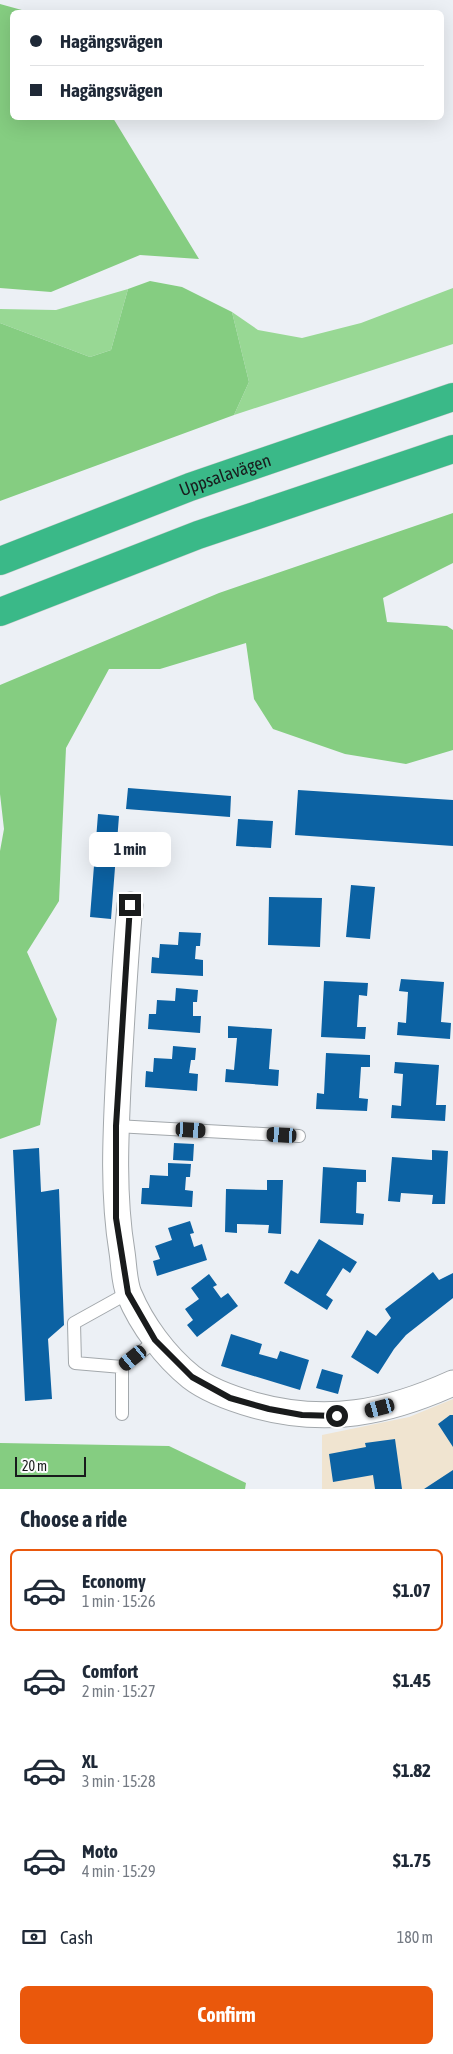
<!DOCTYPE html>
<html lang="en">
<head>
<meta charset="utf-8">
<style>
	:root { --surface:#fff; --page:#f6f6f7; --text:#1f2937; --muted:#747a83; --line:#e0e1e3; --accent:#ea580c }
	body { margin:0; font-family:"Asap Condensed",sans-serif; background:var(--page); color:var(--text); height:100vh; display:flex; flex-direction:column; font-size:19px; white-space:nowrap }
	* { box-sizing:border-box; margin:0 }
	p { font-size:16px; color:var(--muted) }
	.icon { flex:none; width:28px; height:28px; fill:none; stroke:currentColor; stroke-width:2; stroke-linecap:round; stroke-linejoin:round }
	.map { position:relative; height:1489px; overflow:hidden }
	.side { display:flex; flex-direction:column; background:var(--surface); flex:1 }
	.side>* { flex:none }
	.top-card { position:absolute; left:10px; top:10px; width:434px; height:110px; border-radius:8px; box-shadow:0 5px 20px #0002; display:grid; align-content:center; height:110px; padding:0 20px; background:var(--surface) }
	.scale { position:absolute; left:15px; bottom:12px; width:71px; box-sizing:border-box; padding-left:5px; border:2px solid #191b1c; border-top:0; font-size:14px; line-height:18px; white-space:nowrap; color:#191b1c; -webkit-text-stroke:4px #fcfdfe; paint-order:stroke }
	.end { position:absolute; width:22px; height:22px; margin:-11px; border:6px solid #191b1c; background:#fff; box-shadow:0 0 0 2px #fff }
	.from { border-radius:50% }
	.bubble { position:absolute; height:35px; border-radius:8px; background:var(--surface); box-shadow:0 5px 20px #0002; font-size:16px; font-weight:700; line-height:35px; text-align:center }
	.car { position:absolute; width:15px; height:30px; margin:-15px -8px; border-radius:6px; box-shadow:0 0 4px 1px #0007; background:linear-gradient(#222 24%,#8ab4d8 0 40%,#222 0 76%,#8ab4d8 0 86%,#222 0) }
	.top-card b { display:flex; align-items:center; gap:18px; height:48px; font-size:19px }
	.top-card b+b { border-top:1px solid var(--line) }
	.top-card i { width:12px; height:12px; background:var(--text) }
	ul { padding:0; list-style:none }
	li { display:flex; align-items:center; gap:15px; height:82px; margin:0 10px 8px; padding:0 10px; border:2px solid transparent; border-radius:8px }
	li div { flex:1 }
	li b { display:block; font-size:19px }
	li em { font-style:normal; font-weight:700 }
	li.current { border-color:var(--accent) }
	li>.icon { width:45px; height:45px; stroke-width:1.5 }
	h2 { padding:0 20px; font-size:22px; line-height:60px }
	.pay { display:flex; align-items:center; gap:12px; height:55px; padding:0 20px; font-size:19px }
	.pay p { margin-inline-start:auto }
	.cta { display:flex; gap:10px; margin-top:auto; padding:10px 20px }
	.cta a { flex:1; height:58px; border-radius:8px; background:var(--accent); color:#fff; font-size:20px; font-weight:700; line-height:58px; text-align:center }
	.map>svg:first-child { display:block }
</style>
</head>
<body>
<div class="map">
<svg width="453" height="1489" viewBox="0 0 453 1489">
	<rect width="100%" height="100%" fill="#ecf0f5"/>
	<!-- industrial -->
	<path fill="#f0e4d0" d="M453,1399V1489H322V1435L409,1417Z"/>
	<!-- green -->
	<path fill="#98d894" d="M453,288V344L234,415L249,382L232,312L258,330L302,338L361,323Z
		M128,289L111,350L90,357L0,323V309L56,310Z"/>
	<!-- forest -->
	<path fill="#85cd81" d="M0,4L29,12H12V118H113L199,259L140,255L51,292L0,288Z
		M150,281L182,287L232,312L249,382L234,415L0,501V323L90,357L111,350L128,289Z
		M453,513V563L383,598L387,622L447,626L453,630V750L406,764L345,754L273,729L254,699L246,643L160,669H109L66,748L59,901L27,952L57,1019L40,1125L0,1139V851L4,829L0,794V685L219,593Z
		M0,1443L169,1446L246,1483L245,1489H0Z"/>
	<!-- building -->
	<path fill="#0c62a3" d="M128,788L231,796L230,817L126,809Z
		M298,790L453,800V846L295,835Z
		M98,814L119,816L111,919L90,917Z
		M238,819L273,821L271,848L236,846Z
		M351,885L375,887L370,939L346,937Z
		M269,897L322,898L320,947L268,945Z
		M179,932L201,933L200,946H196L195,959L203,960V976L151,973L152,957L159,958L160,944L178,945Z
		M401,979L444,982L441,1022L451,1023L450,1039L397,1035L398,1022L406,1023L408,992L399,991Z
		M324,981L368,983L367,996L359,995L357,1027H366L365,1039L321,1037Z
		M176,988L198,990L197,1002H193V1016H201L200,1033L148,1029L149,1014H156L157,1000L175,1001Z
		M228,1026L272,1029L269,1069L279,1070L278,1086L225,1082L226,1069L234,1070L237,1038H228Z
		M173,1046L196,1048L195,1060H191L189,1073L198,1074L197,1091L145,1087L146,1071L153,1072L154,1058L172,1059Z
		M326,1053L370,1055V1067H361L359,1098L368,1099L367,1111L316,1109L317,1093L324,1094Z
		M395,1062L439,1065L436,1105H446L445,1121L391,1118L392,1105L401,1106L403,1074L394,1073Z
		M174,1143L194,1144L193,1161L173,1160Z
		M39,1148L41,1192L59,1189L64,1325L48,1339L52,1399L25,1401L13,1150Z
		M432,1150L448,1151L445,1204H432L433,1195L401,1193L400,1202L388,1201L392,1157L432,1160Z
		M168,1163L191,1164L190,1177H186L185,1190L193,1191L192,1207L141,1204L142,1188H149L150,1175L168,1176Z
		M323,1167L366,1170V1182H357L356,1213L364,1214L363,1225L320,1223Z
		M267,1180H283L281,1234L268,1233L269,1225L237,1224V1233L225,1232L226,1189L267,1190Z
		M190,1221L194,1233L190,1234L194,1247L202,1244L207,1260L157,1276L153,1261L160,1259L155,1246L172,1240L168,1228Z
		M319,1239L357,1262L350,1273L343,1268L326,1295L333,1300L327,1310L284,1283L291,1270L298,1274Z
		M433,1272L439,1280L453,1273V1298L406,1335L394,1349L378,1374L351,1357L367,1330L376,1336L391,1318L385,1309Z
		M209,1274L217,1285L213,1287L221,1298L228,1293L238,1306L197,1337L187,1325L193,1320L185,1309L199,1299L191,1288Z
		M231,1334L262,1344L259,1354L277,1359L280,1351L309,1360L300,1390L221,1366Z
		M322,1369L343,1375L338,1394L316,1388Z
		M450,1415H453V1447L438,1424Z
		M395,1439L402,1489H375L373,1475L333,1482L329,1454L366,1447L365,1443Z
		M453,1470V1489H424Z"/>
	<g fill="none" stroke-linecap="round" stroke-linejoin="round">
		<!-- service casing -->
		<g stroke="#a3a8ac" stroke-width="14">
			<path id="service" d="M116,1126L299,1136
				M122,1367L75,1363L74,1323L128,1293
				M122,1414V1367L155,1341"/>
		</g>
		<!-- minor casing -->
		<g stroke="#a3a8ac" stroke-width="27">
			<path id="minor" d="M130,905C125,959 122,1013 119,1067C116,1129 112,1191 122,1252C124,1265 124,1282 129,1294C142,1325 165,1356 191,1377C209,1391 233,1399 254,1405C326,1425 387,1413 453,1383"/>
		</g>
		<!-- motorway casing -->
		<g stroke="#cccdcd" stroke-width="29">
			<g id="motorway">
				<path id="s1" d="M0,561L190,487L453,397"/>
				<path d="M0,612L198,535L453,449"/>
			</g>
		</g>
		<!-- service -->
		<use href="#service" stroke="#fff" stroke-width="12"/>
		<!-- minor -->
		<use href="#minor" stroke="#fff" stroke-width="25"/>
		<!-- motorway -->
		<use href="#motorway" stroke="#3ab988" stroke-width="28"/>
	</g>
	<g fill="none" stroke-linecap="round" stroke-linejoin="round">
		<!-- route -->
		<path stroke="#191b1c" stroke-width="6" d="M130,905L116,1126V1218L128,1293L155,1340L192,1377L230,1398L269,1409L302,1415L337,1416"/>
	</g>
	<g text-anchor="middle" stroke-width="5" stroke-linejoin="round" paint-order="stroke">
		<!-- street labels -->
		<g font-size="18" fill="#191b1c" stroke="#fcfdfe">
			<text dy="6" stroke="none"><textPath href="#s1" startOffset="241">Uppsalavägen</textPath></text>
		</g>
	</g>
</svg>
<div class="scale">20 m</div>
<i class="end from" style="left:337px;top:1416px"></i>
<i class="end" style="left:130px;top:905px"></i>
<div class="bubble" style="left:89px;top:832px;width:82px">1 min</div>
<i class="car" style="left:191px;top:1130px;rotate:93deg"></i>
<i class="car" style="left:282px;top:1135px;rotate:273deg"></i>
<i class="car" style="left:133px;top:1358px;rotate:231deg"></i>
<i class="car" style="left:380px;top:1408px;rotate:255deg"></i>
<div class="top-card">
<b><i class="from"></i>Hagängsvägen</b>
<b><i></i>Hagängsvägen</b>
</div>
</div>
<section class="side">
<h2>Choose a ride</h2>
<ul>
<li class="current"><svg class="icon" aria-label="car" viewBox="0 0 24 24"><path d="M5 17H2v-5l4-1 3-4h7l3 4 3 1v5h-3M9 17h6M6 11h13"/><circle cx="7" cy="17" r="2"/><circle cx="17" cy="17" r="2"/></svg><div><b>Economy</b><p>1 min · 15:26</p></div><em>$1.07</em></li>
<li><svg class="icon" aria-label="car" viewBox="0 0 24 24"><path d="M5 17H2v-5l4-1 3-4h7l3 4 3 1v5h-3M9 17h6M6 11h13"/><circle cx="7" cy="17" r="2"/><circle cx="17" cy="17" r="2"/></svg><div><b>Comfort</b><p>2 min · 15:27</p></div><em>$1.45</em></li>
<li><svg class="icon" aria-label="car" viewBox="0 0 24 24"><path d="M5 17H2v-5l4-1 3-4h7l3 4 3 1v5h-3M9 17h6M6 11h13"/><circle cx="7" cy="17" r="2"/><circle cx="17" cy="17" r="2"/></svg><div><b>XL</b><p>3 min · 15:28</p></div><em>$1.82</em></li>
<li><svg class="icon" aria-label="car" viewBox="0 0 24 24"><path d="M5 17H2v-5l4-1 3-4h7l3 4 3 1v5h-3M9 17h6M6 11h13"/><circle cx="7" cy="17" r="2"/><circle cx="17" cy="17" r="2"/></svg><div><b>Moto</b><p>4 min · 15:29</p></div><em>$1.75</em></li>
</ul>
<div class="pay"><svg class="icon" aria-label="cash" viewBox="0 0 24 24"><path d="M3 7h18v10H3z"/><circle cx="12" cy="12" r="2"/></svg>Cash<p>180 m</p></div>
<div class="cta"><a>Confirm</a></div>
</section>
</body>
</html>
